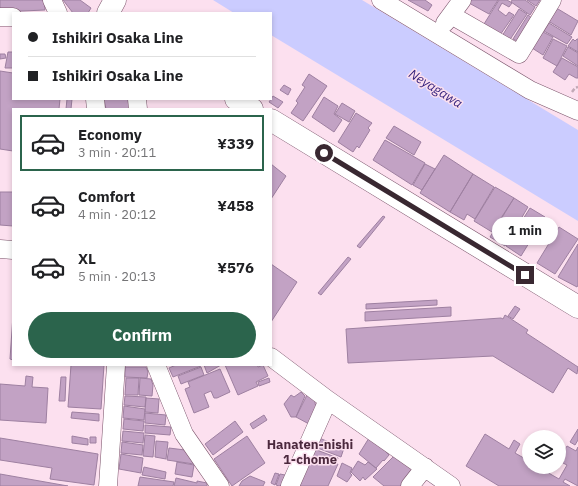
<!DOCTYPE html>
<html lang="en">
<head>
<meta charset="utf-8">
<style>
	:root { --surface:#fff; --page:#f6f6f6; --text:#202124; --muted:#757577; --line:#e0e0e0; --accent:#2b644c }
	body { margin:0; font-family:"IBM Plex Sans",sans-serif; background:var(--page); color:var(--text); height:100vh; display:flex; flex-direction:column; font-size:15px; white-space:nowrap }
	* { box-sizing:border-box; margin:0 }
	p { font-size:13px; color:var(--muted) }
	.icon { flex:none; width:22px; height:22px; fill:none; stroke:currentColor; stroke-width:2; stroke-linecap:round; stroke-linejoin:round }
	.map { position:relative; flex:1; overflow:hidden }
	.panel { position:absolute; left:12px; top:108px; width:260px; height:258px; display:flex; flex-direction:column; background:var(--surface); border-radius:0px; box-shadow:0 2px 6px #0003 }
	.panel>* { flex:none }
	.hud { position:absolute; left:12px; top:12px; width:260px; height:88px; border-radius:0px; box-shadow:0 2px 6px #0003; display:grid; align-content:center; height:88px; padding:0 16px; background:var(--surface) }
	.fabs { position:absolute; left:522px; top:430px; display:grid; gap:8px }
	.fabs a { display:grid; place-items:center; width:44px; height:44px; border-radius:50%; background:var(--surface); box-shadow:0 2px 6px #0003; font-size:20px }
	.end { position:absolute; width:18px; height:18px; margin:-9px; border:5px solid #392831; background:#fff; box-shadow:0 0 0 2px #fff }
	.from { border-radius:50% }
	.bubble { position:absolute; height:28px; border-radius:14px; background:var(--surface); box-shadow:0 2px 6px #0003; font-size:13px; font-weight:700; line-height:28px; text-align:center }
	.hud b { display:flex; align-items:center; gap:14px; height:38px; font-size:15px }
	.hud b+b { border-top:1px solid var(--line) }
	.hud i { width:10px; height:10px; background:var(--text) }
	ul { padding:7px 0 0; list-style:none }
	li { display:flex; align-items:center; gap:12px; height:56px; margin:0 8px 6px; padding:0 8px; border:2px solid transparent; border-radius:0px }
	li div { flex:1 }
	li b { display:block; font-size:15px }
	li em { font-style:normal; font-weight:700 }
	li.selected { border-color:var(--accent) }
	li>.icon { width:36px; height:36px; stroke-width:1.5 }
	.action { display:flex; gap:8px; margin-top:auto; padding:8px 16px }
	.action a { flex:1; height:46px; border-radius:24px; background:var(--accent); color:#fff; font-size:16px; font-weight:700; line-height:46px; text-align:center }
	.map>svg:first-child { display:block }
</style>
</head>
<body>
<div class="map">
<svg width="578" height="486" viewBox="0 0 578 486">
	<rect width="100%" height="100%" fill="#fce0ef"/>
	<!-- water -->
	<path fill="#cbccff" d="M213,0H362L578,130V221L271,35V13H234Z"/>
	<!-- building -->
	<path fill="#c2a2c4" stroke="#9e80a1" d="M0,0H44L45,10L0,12Z
		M63,0H80L91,8L88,13H73Z
		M408,0H425L432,5L428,11Z
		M471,0H498L489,14L469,3Z
		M499,0H507L512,3L509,7L502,3L498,10L506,16L509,12L514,15L500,35L484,24Z
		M512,0H525L535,7L530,15L511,2Z
		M527,0H540L536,6Z
		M553,6L578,21L571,35L545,19Z
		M519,9L527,14L509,41L502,36Z
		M528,15L533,19L519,42L513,39Z
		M549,23L572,37L567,44L544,31Z
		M541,31L553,37L543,55L532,48Z
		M553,39L567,46L557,66L543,58Z
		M573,39L575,41L577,39H578V52L568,46Z
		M568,47L578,53V66L563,56Z
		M8,52H13V68H5Z
		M0,54H5L6,58L0,59Z
		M562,58L578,67V78H576L569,74L565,80L553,72Z
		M0,71L13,73V99H60L59,109H13V151L0,149Z
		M309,74L327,86L303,121L291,113L298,103L296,101L305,87L302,85Z
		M284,85L291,89L288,95L280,90Z
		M273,96L283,102L278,108L269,102Z
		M324,97L338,106L334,114L342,120L334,132L312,117Z
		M67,99H72L71,109H66Z
		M104,99H131L133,109H106Z
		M342,103L355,111L349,122L335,114Z
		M356,113L372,123L368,128L370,130L359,148L357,146L353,152L338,142Z
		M394,126L421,142L414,155L386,138Z
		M385,140L425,163L412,185L373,160Z
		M444,155L473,174L450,212L420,193Z
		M271,164L286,176L271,199Z
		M425,164L435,169L422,190L413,185Z
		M473,174L494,187L475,219L467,214L464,220L450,212Z
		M495,187L514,198L492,232L474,221Z
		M0,192H13V226L0,225Z
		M514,198L528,207L505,246L490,237Z
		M530,208L545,217L521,256L506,246Z
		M383,216L385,217L360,248L357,246Z
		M559,227L578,239L555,274L537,263Z
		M578,244V285L577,287L558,277Z
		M348,257L351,259L321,295L318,293Z
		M271,264L297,282L271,322Z
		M437,300V305L366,309V304Z
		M515,306L520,309L513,319L508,316Z
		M451,307V316L365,321V312Z
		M13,315V360L10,359Z
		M505,315L528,330L526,333L578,367L577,374L568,368L553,393L493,356L348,363L346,329L501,318L503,319Z
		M71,365H104L101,409L68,407Z
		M176,365H200L201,366L173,377L169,368Z
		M204,365H221L207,373Z
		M225,365H257L258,367L263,365L268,376L256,382L258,386L238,395Z
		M125,367H146L148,372L147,378L125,377Z
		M201,367L204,375L181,384L178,376Z
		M220,369L230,392L217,398H214L211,391L204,394L209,407L194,413L185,389L190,387L188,382Z
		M26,376L33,377L32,387L48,388L46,423L0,420V384L25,386Z
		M61,377H66L65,401H59Z
		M126,378H139L138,395H125Z
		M140,378L151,379L153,385L152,396L139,395Z
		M269,378L270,382L259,386L258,382Z
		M301,392L305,396L296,417H291L284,404L291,395L294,397Z
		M307,395L314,397L316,408L309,424L296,417Z
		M125,396L146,397L145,407L124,405Z
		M146,398L159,399L158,413L145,412Z
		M124,406L145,409L144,420L123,418Z
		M72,412L99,414V421L71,418Z
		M145,413L166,415L165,425L145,423Z
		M264,415L267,420L253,429L250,424Z
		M124,419L144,421L143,431L123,429Z
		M235,421L243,432L213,455L205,444Z
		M145,425L171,427L170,435L145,433Z
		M578,429V440L575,445L570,442Z
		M123,431L144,433L143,443L122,441Z
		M485,434L509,449L514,440L520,444L515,453L529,461V467H538L559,479L567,465L559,461V459L567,446L576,451L578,447V486L565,479L563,482L570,486H499L466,466Z
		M145,435L155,436L153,457L143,456Z
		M72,436L88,439V445L72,443Z
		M247,436L265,463L232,486L214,459Z
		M90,437H96V443H90Z
		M0,438L98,454L94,485L50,479L52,468L0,460Z
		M319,438L344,448L341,457L315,447Z
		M369,438L380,446L389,455L384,461L383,460L376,468L359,454Z
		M156,441L168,442L166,459L155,457Z
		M122,442L143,445L142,455L121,453Z
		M169,448L185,450L194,464L167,460Z
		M314,449L338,458L336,463L338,464L328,486H298Z
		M121,454L143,458L141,473L119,469Z
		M394,456L415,470L402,486H384L373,477Z
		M358,461L365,465L368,462L377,469L365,480L363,477L360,481L351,472Z
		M177,462L194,465L192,477L175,474Z
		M342,463L352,468L350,473L352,475L347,482L337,476Z
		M144,467L166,472L165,479L142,475Z
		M275,473L279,474L275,485L271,483Z
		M0,474L68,486H0Z
		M280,474L285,475L281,486H279L276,485Z
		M250,476L265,482L263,486H239L242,481Z
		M140,477L174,482L173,486H138Z
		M176,478L197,483V481L207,483V486H174Z"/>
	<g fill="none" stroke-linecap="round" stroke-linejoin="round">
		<!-- minor casing -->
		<g stroke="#7a536a" stroke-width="19">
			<path id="minor" d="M52,0L58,13
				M381,0L530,90L578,111
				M451,15L519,54L552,0
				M0,17H13
				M445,23L462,0
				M95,99L96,109
				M137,99L138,109
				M0,249L13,250
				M271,357L328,400L451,486
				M156,365L184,434L220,486
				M108,486L116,365
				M290,486L328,400
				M410,486L425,467"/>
		</g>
		<!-- major casing -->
		<g stroke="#7a536a" stroke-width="23">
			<path id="major" d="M108,13L115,0
				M236,99L252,109
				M271,120L578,307"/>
		</g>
		<!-- path -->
		<path stroke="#c1a9b6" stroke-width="2.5" stroke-dasharray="4 2" stroke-linecap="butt" d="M572,92L575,88L578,87"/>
		<!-- minor -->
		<use href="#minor" stroke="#fff" stroke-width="18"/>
		<!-- major -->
		<use href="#major" stroke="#fff" stroke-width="22"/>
	</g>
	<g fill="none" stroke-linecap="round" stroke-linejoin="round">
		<!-- route -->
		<path stroke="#392831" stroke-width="5" d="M324,153L525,275"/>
	</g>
	<g text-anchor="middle" stroke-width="3" stroke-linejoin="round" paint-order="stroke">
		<!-- water labels -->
		<g font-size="13" font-style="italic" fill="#301e7b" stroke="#fce0ef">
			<text transform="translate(436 88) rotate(32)" y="5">Neyagawa</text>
		</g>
		<!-- neighbourhood labels -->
		<g font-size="13" font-weight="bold" fill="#4b283d" stroke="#fce0ef">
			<text x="310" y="449">Hanaten-nishi<tspan x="310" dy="15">1-chome</tspan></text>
		</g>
	</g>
</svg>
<div class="fabs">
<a><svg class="icon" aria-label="layers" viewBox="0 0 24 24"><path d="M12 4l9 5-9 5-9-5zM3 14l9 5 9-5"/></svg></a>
</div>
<i class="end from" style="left:324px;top:153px"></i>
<i class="end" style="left:525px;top:275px"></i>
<div class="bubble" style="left:492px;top:217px;width:66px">1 min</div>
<div class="hud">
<b><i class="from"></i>Ishikiri Osaka Line</b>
<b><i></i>Ishikiri Osaka Line</b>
</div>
<section class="panel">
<ul>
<li class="selected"><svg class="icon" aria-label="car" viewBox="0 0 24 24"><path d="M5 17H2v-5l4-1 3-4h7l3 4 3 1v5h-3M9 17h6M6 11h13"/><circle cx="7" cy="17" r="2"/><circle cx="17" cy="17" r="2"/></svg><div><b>Economy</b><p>3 min · 20:11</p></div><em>¥339</em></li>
<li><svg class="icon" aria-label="car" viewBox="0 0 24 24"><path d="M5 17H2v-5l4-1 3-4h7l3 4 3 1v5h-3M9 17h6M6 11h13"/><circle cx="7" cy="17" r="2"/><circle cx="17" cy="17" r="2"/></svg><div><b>Comfort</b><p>4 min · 20:12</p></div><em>¥458</em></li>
<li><svg class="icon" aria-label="car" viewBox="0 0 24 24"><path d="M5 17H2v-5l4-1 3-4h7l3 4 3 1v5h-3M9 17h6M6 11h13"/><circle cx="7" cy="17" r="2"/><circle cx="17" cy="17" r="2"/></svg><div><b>XL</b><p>5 min · 20:13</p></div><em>¥576</em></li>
</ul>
<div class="action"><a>Confirm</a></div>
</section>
</div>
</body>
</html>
